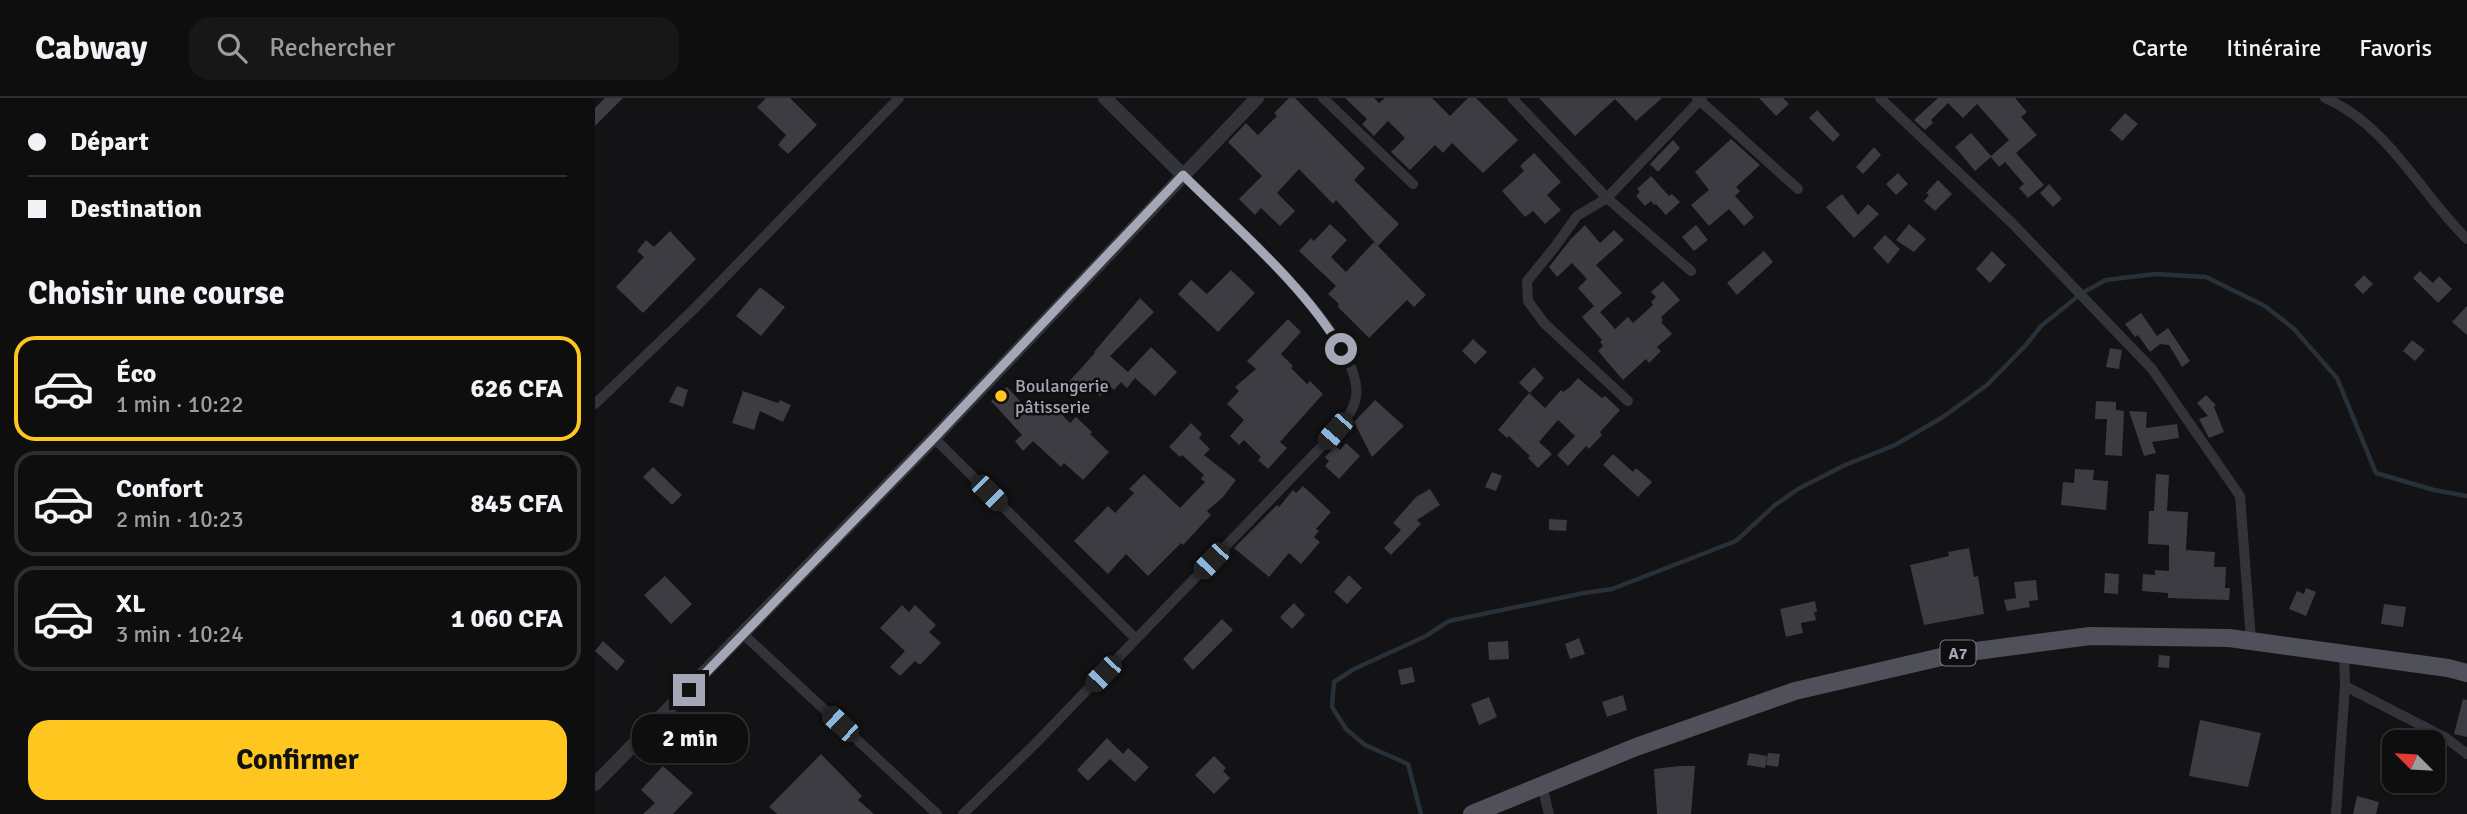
<!DOCTYPE html>
<html lang="fr">
<head>
<meta charset="utf-8">
<style>
	:root { --surface:#0e0e0f; --page:#171718; --text:#f1f3f6; --muted:#9b9c9e; --line:#2e2e2f; --accent:#ffc620 }
	body { margin:0; font-family:Signika,sans-serif; background:var(--page); color:var(--text); height:100vh; display:flex; flex-direction:column; font-size:26px; white-space:nowrap }
	* { box-sizing:border-box; margin:0 }
	p { font-size:23px; color:var(--muted) }
	.icon { flex:none; width:38px; height:38px; fill:none; stroke:currentColor; stroke-width:2; stroke-linecap:round; stroke-linejoin:round }
	.map { position:relative; flex:1; overflow:hidden }
	.panel { display:flex; flex-direction:column; background:var(--surface); width:595px }
	.panel>* { flex:none }
	.banner { display:grid; align-content:center; height:154px; padding:0 28px; background:var(--surface) }
	.needle { width:46px; rotate:294deg }
	.fabs { position:absolute; left:1787px; top:632px; display:grid; gap:14px }
	.fabs a { display:grid; place-items:center; width:63px; height:63px; border-radius:14px; background:var(--surface); box-shadow:0 2px 5px #0004,0 0 0 2px var(--line); font-size:35px }
	.end { position:absolute; width:32px; height:32px; margin:-16px; border:9px solid #a3a7b6; background:#111; box-shadow:0 0 0 4px #111 }
	.from { border-radius:50% }
	.bubble { position:absolute; height:49px; border-radius:21px; background:var(--surface); box-shadow:0 2px 5px #0004,0 0 0 2px var(--line); font-size:23px; font-weight:800; line-height:49px; text-align:center }
	.car { position:absolute; width:21px; height:42px; margin:-21px -10px; border-radius:9px; box-shadow:0 0 5px 2px #0007; background:linear-gradient(#222 24%,#8ab4d8 0 40%,#222 0 76%,#8ab4d8 0 86%,#222 0) }
	.banner b { display:flex; align-items:center; gap:24px; height:66px; font-size:26px }
	.banner b+b { border-top:2px solid var(--line) }
	.banner i { width:18px; height:18px; background:var(--text) }
	ul { padding:0; list-style:none }
	li { display:flex; align-items:center; gap:21px; height:105px; margin:0 14px 10px; padding:0 14px; border:4px solid var(--line); border-radius:21px }
	li div { flex:1 }
	li b { display:block; font-size:26px }
	li em { font-style:normal; font-weight:800 }
	li.on { border-color:var(--accent) }
	li>.icon { width:63px; height:63px; stroke-width:1.5 }
	h2 { padding:0 28px; font-size:32px; line-height:84px }
	.cta { display:flex; gap:14px; margin-top:auto; padding:14px 28px }
	.cta a { flex:1; height:80px; border-radius:21px; background:var(--accent); color:#111; font-size:28px; font-weight:800; line-height:80px; text-align:center }
	header { display:flex; align-items:center; gap:42px; box-sizing:border-box; height:98px; padding:0 35px; background:var(--surface); border-bottom:2px solid var(--line) }
	header strong { font-size:33px }
	nav { display:flex; gap:38px; margin-inline-start:auto; font-size:24px }
	.search { width:490px; height:63px; background:var(--page); display:flex; align-items:center; gap:18px; box-sizing:border-box; padding:0 24px; border-radius:21px; color:var(--muted); font-size:26px }
	main { display:flex; flex:1; min-height:0 }
	.map>svg:first-child { display:block }
</style>
</head>
<body>
<header>
<strong>Cabway</strong>
<div class="search"><svg class="icon" aria-label="search" viewBox="0 0 24 24"><circle cx="10" cy="10" r="6"/><path d="M15 15l6 6"/></svg>Rechercher</div>
<nav><a>Carte</a><a>Itinéraire</a><a>Favoris</a></nav>
</header>
<main>
<section class="panel">
<div class="banner">
<b><i class="from"></i>Départ</b>
<b><i></i>Destination</b>
</div>
<h2>Choisir une course</h2>
<ul>
<li class="on"><svg class="icon" aria-label="car" viewBox="0 0 24 24"><path d="M5 17H2v-5l4-1 3-4h7l3 4 3 1v5h-3M9 17h6M6 11h13"/><circle cx="7" cy="17" r="2"/><circle cx="17" cy="17" r="2"/></svg><div><b>Éco</b><p>1 min · 10:22</p></div><em>626 CFA</em></li>
<li><svg class="icon" aria-label="car" viewBox="0 0 24 24"><path d="M5 17H2v-5l4-1 3-4h7l3 4 3 1v5h-3M9 17h6M6 11h13"/><circle cx="7" cy="17" r="2"/><circle cx="17" cy="17" r="2"/></svg><div><b>Confort</b><p>2 min · 10:23</p></div><em>845 CFA</em></li>
<li><svg class="icon" aria-label="car" viewBox="0 0 24 24"><path d="M5 17H2v-5l4-1 3-4h7l3 4 3 1v5h-3M9 17h6M6 11h13"/><circle cx="7" cy="17" r="2"/><circle cx="17" cy="17" r="2"/></svg><div><b>XL</b><p>3 min · 10:24</p></div><em>1 060 CFA</em></li>
</ul>
<div class="cta"><a>Confirmer</a></div>
</section>
<div class="map">
<svg width="1872" height="716" viewBox="0 0 1872 716">
	<rect width="100%" height="100%" fill="#131214"/>
	<g fill="none" stroke-linecap="round" stroke-linejoin="round">
		<!-- stream -->
		<path stroke="#283039" stroke-width="4.5" d="M826,716L813,666L770,647L751,631L737,609L739,584L759,571L831,538L854,523L989,495L1017,491L1141,443L1180,407L1203,391L1250,367L1300,347L1348,319L1392,287L1431,247L1446,228L1487,195L1511,182L1560,176L1611,179L1670,208L1699,231L1742,280L1781,375L1839,392L1872,398"/>
	</g>
	<!-- building -->
	<path fill="#3c3c42" d="M10,0H28L0,28V10Z
		M171,0H195L222,27L193,56L183,47L191,37L162,9Z
		M694,0H700L770,70L759,82L804,126L783,148L741,102L738,106L704,71L682,95L700,113L685,128L666,110L660,117L644,101L667,78L633,44L651,25L663,37L682,18L679,15Z
		M750,0H779L784,5L790,0H837L855,18L873,0H881L923,42L888,75L857,45L848,55L840,47L815,72L796,54L810,40L793,23L779,38L767,26L772,21Z
		M944,0H1067L1041,23L1020,1L980,38Z
		M1164,0H1188L1194,6L1181,18Z
		M1343,0H1420L1432,14L1426,19L1442,37L1421,55L1449,87L1433,100L1424,90L1429,86L1410,64L1404,69L1396,59L1380,73L1360,49L1376,35L1396,58L1414,42L1382,6L1368,20L1353,5L1336,22L1338,25L1330,32L1319,22Z
		M1222,12L1245,37L1238,44L1214,20Z
		M1530,15L1543,26L1527,43L1515,32Z
		M1136,41L1165,67L1141,89L1145,93L1140,98L1159,119L1149,128L1134,111L1114,128L1096,107L1114,92L1100,74Z
		M1078,42L1085,50L1063,74L1055,66Z
		M1279,49L1286,57L1268,76L1261,69Z
		M939,55L966,84L952,97L966,112L950,126L938,113L930,119L907,93L929,73L925,68Z
		M1303,75L1313,86L1301,97L1291,86Z
		M1056,78L1074,98L1077,96L1085,104L1071,117L1061,106L1059,107L1056,103L1050,108L1041,98L1045,94L1042,91Z
		M1343,82L1357,96L1340,113L1329,103L1334,97L1331,95Z
		M1454,86L1467,101L1458,109L1445,95Z
		M1247,96L1263,117L1273,106L1284,116L1259,140L1231,109Z
		M735,126L752,142L736,159L751,174L779,144L831,197L819,209L812,202L774,240L743,209L744,206L733,196L741,188L704,153L716,140L719,143Z
		M1314,126L1331,141L1319,154L1301,142Z
		M990,127L1005,145L1019,132L1029,142L1001,167L1027,195L1005,214L1020,231L1033,219L1038,225L1058,207L1056,204L1061,199L1056,194L1068,183L1085,202L1066,219L1068,222L1066,224L1077,236L1062,249L1066,253L1054,265L1051,261L1028,282L1003,253L1008,248L1005,244L1007,242L987,219L999,208L983,190L992,181L977,165L962,179L954,169L975,142Z
		M1101,127L1113,142L1099,153L1087,139Z
		M75,133L101,161L48,215L21,189L49,159L42,153L51,142L59,149Z
		M1290,137L1305,151L1293,166L1278,150Z
		M1169,153L1178,164L1142,197L1132,185Z
		M1397,153L1411,167L1395,185L1381,171Z
		M636,172L660,195L623,234L583,196L596,182L612,196Z
		M1825,173L1838,185L1844,178L1857,191L1843,205L1818,180Z
		M1769,177L1778,186L1768,196L1759,187Z
		M165,189L190,209L166,238L141,218Z
		M545,200L559,214L515,258L533,274L556,249L582,274L560,298L540,280L532,290L526,284L519,292L515,288L505,298L492,285L480,298L470,288L500,255L499,254Z
		M1872,208V237L1857,224Z
		M1546,215L1562,238L1573,230L1595,263L1587,269L1574,247L1565,246L1555,254L1543,237L1540,239L1530,226Z
		M693,221L706,234L686,256L698,268L696,270L712,286L715,283L728,296L685,344L692,350L673,371L663,362L666,359L649,342L644,347L635,338L649,322L632,306L644,293L640,289L661,271L652,263Z
		M878,241L892,254L880,266L867,253Z
		M1817,242L1830,252L1820,263L1808,253Z
		M1515,250L1527,252L1524,271L1511,269Z
		M939,269L949,280L935,295L924,285Z
		M983,280L1007,300L1010,298L1025,312L1005,334L1007,337L994,351L991,348L973,368L962,357L980,338L963,322L944,344L957,356L943,370L933,360L935,358L914,338L912,340L903,332L934,295L950,310L966,292L968,294L975,289Z
		M82,288L93,292L88,309L74,304Z
		M412,289L439,318L454,304L475,325L481,319L497,334L495,336L514,354L488,382L469,365L466,369L438,343L428,353L420,343L427,337L396,303Z
		M148,293L183,305L185,302L196,307L188,324L165,313L159,332L137,325Z
		M1611,297L1621,307L1619,309L1629,334L1614,340L1604,321L1613,318L1602,305Z
		M780,302L809,328L777,359L759,324Z
		M1501,303L1521,304V312L1529,313L1527,358L1510,357L1512,321H1500Z
		M1534,313L1552,314L1551,330L1582,326L1584,340L1557,344L1561,355L1549,358Z
		M596,325L607,336L604,340L615,351L609,357L641,382L628,399L612,413L616,417L588,447L586,445L553,478L531,456L513,476L479,443L513,408L520,415L539,395L534,391L549,376L585,410L610,384L606,381L609,377L587,357L585,359L574,349Z
		M751,345L765,358L744,381L730,368L734,363L730,359L740,348L745,352Z
		M1018,356L1038,374L1041,370L1057,384L1043,399L1008,367Z
		M58,369L87,397L77,407L48,379Z
		M1480,371L1499,372L1498,382L1513,383L1511,412L1466,407L1468,384L1479,385Z
		M897,374L907,378L901,393L890,389Z
		M1561,376L1574,377L1572,413L1593,414L1591,452L1620,454L1619,469H1631L1630,490H1635L1634,502L1573,500V495L1547,493L1548,476L1560,477V472L1574,473V447L1553,446L1554,413H1559Z
		M708,388L736,414L721,431L724,433L719,439L725,444L706,466L694,455L674,479L639,450L682,407L684,409L698,392L701,395Z
		M835,391L845,407L822,422L826,426L796,457L789,450L806,432L798,425L821,399Z
		M954,421L972,422L971,433L954,432Z
		M1374,450L1379,479L1383,478L1389,516L1329,527L1315,467L1354,458L1353,454Z
		M1510,475L1524,476L1523,496L1509,495Z
		M754,477L767,490L752,506L739,494Z
		M70,478L97,506L76,526L49,497Z
		M1441,482L1443,502L1434,503L1435,509L1412,513L1409,502L1421,500L1419,484Z
		M1711,490L1721,494L1711,518L1694,511L1702,493L1709,496Z
		M1220,503L1222,514H1219L1221,522L1206,525L1208,535L1191,539L1185,511Z
		M699,505L710,517L697,531L685,519Z
		M1789,506L1811,509L1808,529L1786,526Z
		M307,507L314,514L320,507L341,527L334,534L346,545L325,567L320,563L305,578L295,569L310,553L285,530Z
		M627,521L638,532L598,572L588,561Z
		M984,540L990,556L975,561L970,546Z
		M8,543L30,563L22,573L0,553Z
		M913,543L914,561L894,562L893,544Z
		M1564,557L1575,558L1574,570L1563,569Z
		M817,569L820,584L806,587L803,572Z
		M1028,597L1032,612L1012,619L1007,604Z
		M894,599L902,619L884,627L876,606Z
		M1868,601L1872,602V639L1859,636Z
		M106,615L124,633L107,650L102,645L100,648L87,635Z
		M1605,622L1666,635L1653,689L1594,678Z
		M512,640L528,656L533,650L554,669L540,684L515,661L493,683L482,672Z
		M1154,655L1172,658L1170,670L1152,667Z
		M1173,655L1185,656L1183,669L1171,667Z
		M226,656L267,698L263,702L279,716H182L174,709Z
		M619,658L631,670L628,673L635,680L619,696L600,677Z
		M68,668L98,695L78,716H48L60,705L46,692Z
		M1084,668H1100L1096,716H1062L1059,671Z
		M1762,698L1784,704L1781,716H1758Z"/>
	<g fill="none" stroke-linecap="round" stroke-linejoin="round">
		<!-- minor -->
		<path stroke="#33343a" stroke-width="10" d="M728,0L818,86
			M917,0L1012,100L1096,173
			M1102,0L1203,91
			M1285,0L1417,125L1557,271L1645,398L1656,543
			M1730,0C1793,27 1825,95 1872,141
			M1033,303L949,225L933,203L932,183L959,150L982,118L1012,100L1107,0
			M0,306L100,210L304,0
			M339,340L541,541
			M148,536L342,716
			M1750,588L1851,640L1872,656
			M947,688L954,716
			M368,716L440,646L728,347C740,333 758,318 761,299C770,240 629,118 588,77
			M1741,716L1750,588L1749,555"/>
		<!-- tertiary -->
		<path stroke="#33343a" stroke-width="14" d="M510,0L588,77
			M0,686L339,340L662,0"/>
		<!-- primary -->
		<path stroke="#4f5059" stroke-width="18" d="M877,716L1041,649L1200,593L1359,556L1495,538L1634,540L1853,570L1872,575"/>
	</g>
	<g fill="none" stroke-linecap="round" stroke-linejoin="round">
		<!-- route -->
		<path stroke="#a3a7b6" stroke-width="9" d="M94,592L339,340L588,77C639,128 711,189 746,251"/>
	</g>
	<!-- markers -->
	<circle fill="#ffc620" stroke="#0e0d0f" stroke-width="2.5" cx="406" cy="298" r="7"/>
	<g text-anchor="middle" stroke-width="5" stroke-linejoin="round" paint-order="stroke">
		<!-- shield labels -->
		<rect fill="#0e0d0f" stroke="#767984" stroke-width="2" x="1345.5" y="542.5" width="35" height="25" rx="5"/>
		<g font-size="16" font-weight="bold" fill="#a3a7b6">
			<text x="1363" y="561">A7</text>
		</g>
		<!-- poi labels -->
		<g font-size="18" fill="#a3a7b6" stroke="#0e0d0f" text-anchor="start">
			<text x="420" y="294">Boulangerie<tspan x="420" dy="21">pâtisserie</tspan></text>
		</g>
	</g>
</svg>
<div class="fabs">
<a><svg class="needle" viewBox="-14 -14 28 28"><path d="M0-13l5 13h-10z" fill="#e53935"/><path d="M0 13l5-13h-10z" fill="#9b9c9e"/></svg></a>
</div>
<i class="end from" style="left:746px;top:251px"></i>
<i class="end" style="left:94px;top:592px"></i>
<div class="bubble" style="left:37px;top:616px;width:116px">2 min</div>
<i class="car" style="left:740px;top:333px;rotate:221deg"></i>
<i class="car" style="left:394px;top:395px;rotate:135deg"></i>
<i class="car" style="left:616px;top:463px;rotate:224deg"></i>
<i class="car" style="left:508px;top:576px;rotate:224deg"></i>
<i class="car" style="left:245px;top:626px;rotate:313deg"></i>
</div>
</main>
</body>
</html>
